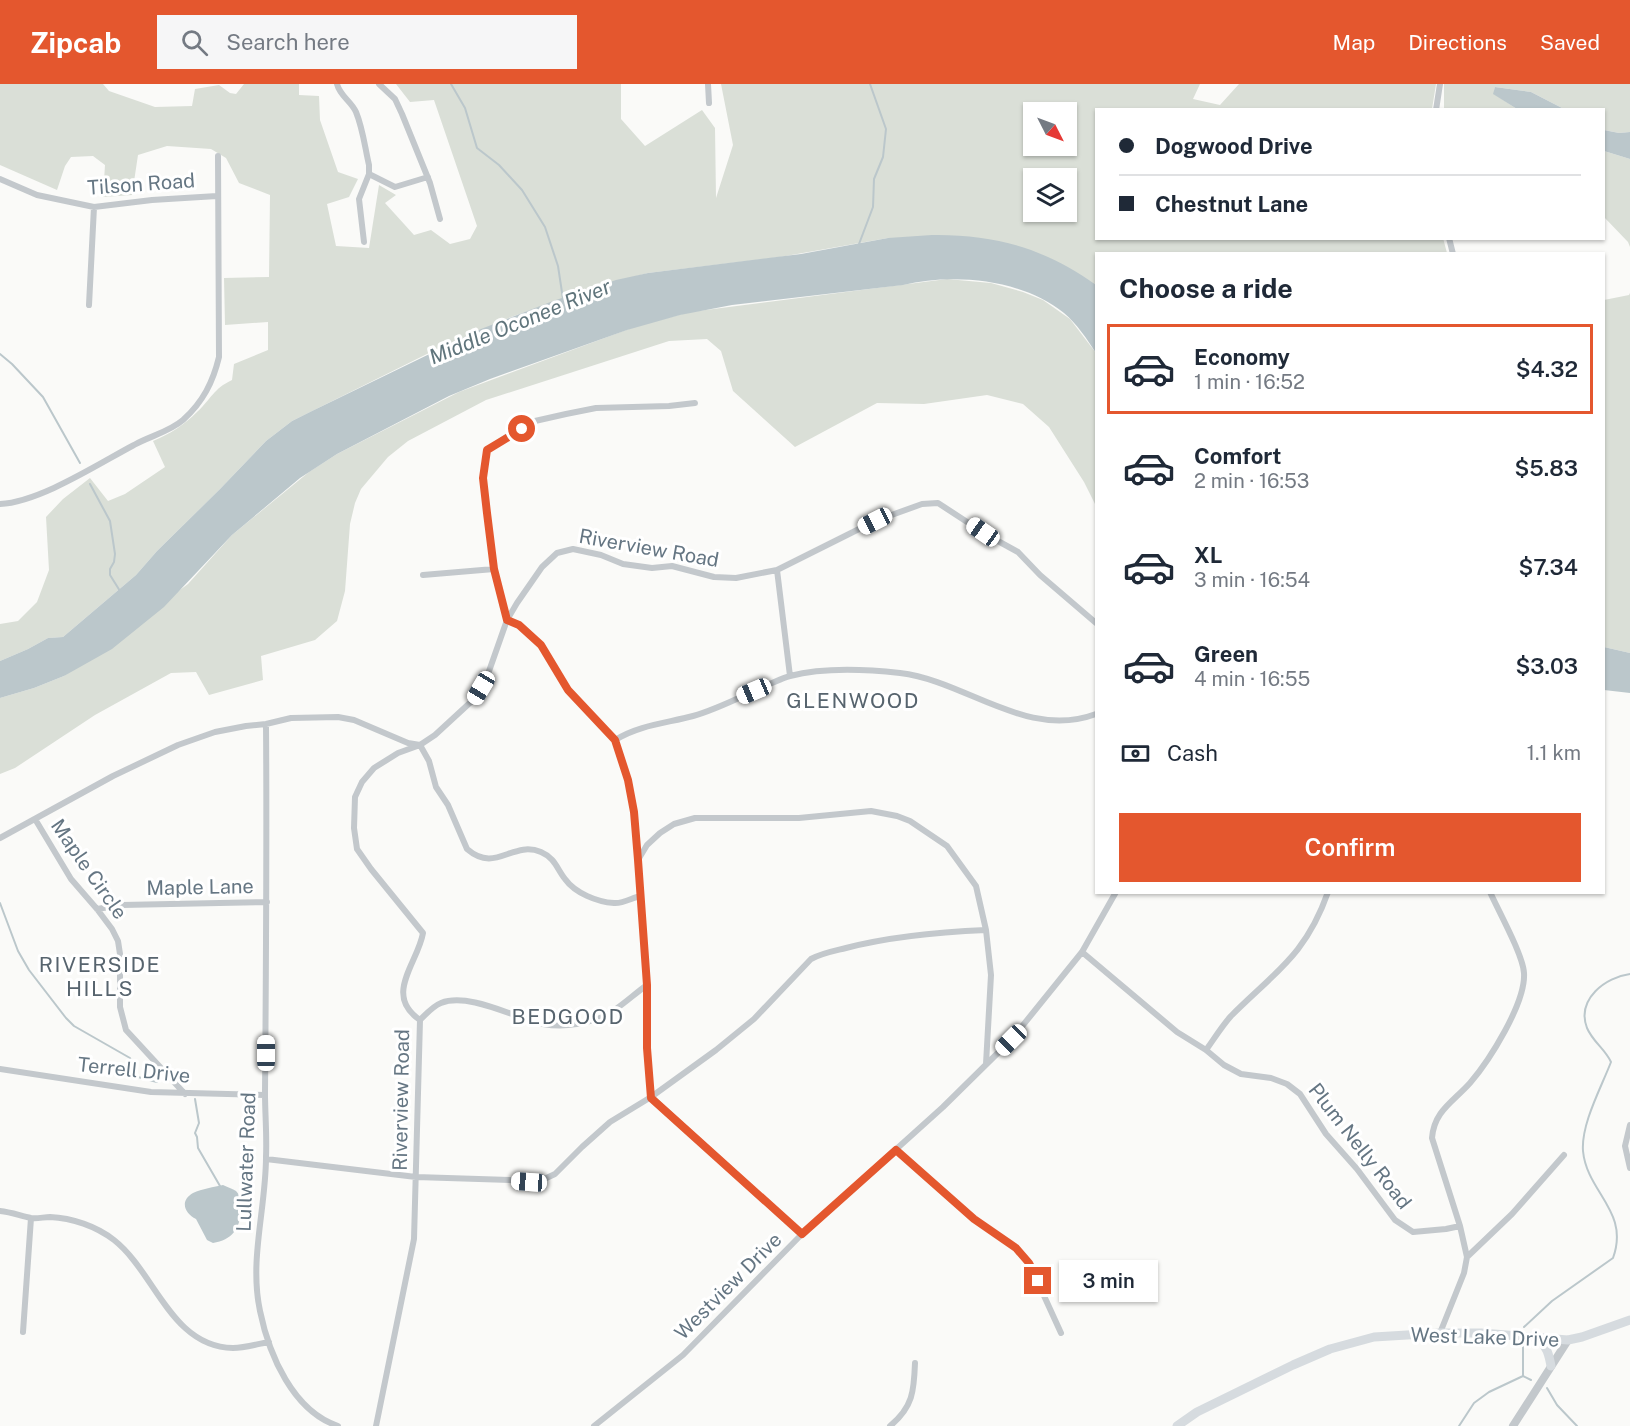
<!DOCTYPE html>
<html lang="en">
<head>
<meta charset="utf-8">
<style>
	:root { --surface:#fff; --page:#f6f6f7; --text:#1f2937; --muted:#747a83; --line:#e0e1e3; --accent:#e4572e }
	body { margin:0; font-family:"Public Sans",sans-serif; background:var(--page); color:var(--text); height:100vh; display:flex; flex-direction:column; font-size:22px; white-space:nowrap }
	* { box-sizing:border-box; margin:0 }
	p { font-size:20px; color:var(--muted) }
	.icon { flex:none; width:33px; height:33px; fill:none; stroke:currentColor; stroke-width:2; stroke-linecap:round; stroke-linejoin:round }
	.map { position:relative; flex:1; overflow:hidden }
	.drawer { position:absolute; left:1095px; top:168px; width:510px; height:642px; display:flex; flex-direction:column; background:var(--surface); border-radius:0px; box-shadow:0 2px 4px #0004 }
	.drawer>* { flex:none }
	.guide { position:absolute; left:1095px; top:24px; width:510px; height:132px; border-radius:0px; box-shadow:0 2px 4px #0004; display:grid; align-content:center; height:132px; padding:0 24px; background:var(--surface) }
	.needle { width:39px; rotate:132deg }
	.buttons { position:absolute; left:1023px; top:18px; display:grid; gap:12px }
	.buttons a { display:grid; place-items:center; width:54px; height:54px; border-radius:0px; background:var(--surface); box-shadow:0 2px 4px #0004; font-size:30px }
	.end { position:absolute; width:27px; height:27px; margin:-14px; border:8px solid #e4572e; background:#fff; box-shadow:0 0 0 3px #fff }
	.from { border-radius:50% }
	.bubble { position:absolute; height:42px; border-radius:0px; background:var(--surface); box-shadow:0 2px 4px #0004; font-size:20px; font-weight:600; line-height:42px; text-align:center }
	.car { position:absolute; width:18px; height:36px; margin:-18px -9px; border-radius:8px; box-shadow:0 0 4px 2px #0007; background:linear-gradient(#fff 24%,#345 0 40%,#fff 0 76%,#345 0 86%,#fff 0) }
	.guide b { display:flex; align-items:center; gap:21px; height:57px; font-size:22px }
	.guide b+b { border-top:2px solid var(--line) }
	.guide i { width:15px; height:15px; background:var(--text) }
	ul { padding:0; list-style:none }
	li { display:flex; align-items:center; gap:18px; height:90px; margin:0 12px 9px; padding:0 12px; border:3px solid transparent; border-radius:0px }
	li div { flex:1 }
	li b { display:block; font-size:22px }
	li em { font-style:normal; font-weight:600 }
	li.selected { border-color:var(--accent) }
	li>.icon { width:54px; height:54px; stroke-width:1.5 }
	h2 { padding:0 24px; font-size:27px; line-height:72px }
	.pay { display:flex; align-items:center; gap:15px; height:66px; padding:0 24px; font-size:22px }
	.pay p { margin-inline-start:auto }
	.action { display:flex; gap:12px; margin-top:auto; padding:12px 24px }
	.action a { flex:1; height:69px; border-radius:0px; background:var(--accent); color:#fff; font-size:24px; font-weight:600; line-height:69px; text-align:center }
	header { display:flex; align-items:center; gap:36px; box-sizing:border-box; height:84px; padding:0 30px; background:var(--accent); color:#fff }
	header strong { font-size:28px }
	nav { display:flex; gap:33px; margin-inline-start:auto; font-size:21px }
	.search { width:420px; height:54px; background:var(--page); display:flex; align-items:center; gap:15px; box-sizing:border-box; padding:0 21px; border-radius:0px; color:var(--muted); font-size:22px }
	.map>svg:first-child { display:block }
</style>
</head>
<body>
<header>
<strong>Zipcab</strong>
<div class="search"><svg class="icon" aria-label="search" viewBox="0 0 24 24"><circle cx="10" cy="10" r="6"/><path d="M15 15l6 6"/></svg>Search here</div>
<nav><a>Map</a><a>Directions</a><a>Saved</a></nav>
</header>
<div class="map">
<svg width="1630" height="1342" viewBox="0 0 1630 1342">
	<rect width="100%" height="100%" fill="#fafaf8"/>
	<!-- green -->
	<path fill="#dadfd7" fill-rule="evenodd" d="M0,0H103L109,7L155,23L192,22L195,5L219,1L230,9L236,10L244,0H299V11L319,12L320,36L338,88L358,95L349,113L327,120L336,162L369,164L379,101L396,111L385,119L414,151L431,146L450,160L470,155L477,142L434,16L410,18L396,0H621V35L645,62L702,26L715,44L716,114L733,61L721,0H1200L1193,15L1220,21L1239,0H1436L1432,25L1096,26V154H1443L1447,169L1096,170V201L888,154L780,173L648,189L595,203L511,233L431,268L292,337L266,357L220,405L157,467L136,491L63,553L48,554L28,565L0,577V540L18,537L37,518L49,486L46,433L63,415L90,394L108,417L125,410L165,383L153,357C170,350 184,341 197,328C212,314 213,305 232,296L234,280L268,266V238L225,241L224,194L269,193L270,111L239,99L226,74L211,65L167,62L138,71L132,111L103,113L105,81L93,72L71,73L65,82L57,106L0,81ZM1034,28H1066V62H1034ZM1034,94H1066V128H1034Z
		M1444,0H1630V48L1619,49L1604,46V26L1564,25L1531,8L1495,3L1494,10L1517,25L1444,26Z
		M1604,67L1630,75V163L1628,158L1604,133Z
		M947,195L991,199L1023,208L1043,216L1070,235L1096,269V422L1084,398L1049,343L1023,320L987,311L924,320L877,319L795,363L733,307L721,267L707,255L669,257L486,316L408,357L388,373L361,405L355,419L350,440L345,507L337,537L315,556L261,572L263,596L209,611L196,588L171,589L95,631L15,684L0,690V614L34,604L64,592L188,500L232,451L309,388L337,370L459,308L637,242L690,228Z
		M1630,209V569L1604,563V216L1629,211Z"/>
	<!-- water -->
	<path fill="#bbc7cb" d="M1495,3L1531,8L1564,25H1517L1493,10Z
		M1604,46L1619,49L1630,48V75L1604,67Z
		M932,151C995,150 1046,165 1096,201V269C1087,255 1077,240 1064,229C1022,195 954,189 903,201L732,221L680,231L627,246L490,295L449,312L337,370L300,394L232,451L164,523L112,565L64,592L34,604L0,614V577L28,565L48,554L63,553L136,491L157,467L220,405L266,357L292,337L312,327L481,245L553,217L616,196L648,189L801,170L888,154Z
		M1604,563L1630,569V609L1604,606Z
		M223,1101C227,1103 233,1105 236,1107C241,1112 241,1119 241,1126C240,1145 232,1156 213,1159L207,1156L196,1135C185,1130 179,1117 193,1109C202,1105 214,1103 223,1101Z"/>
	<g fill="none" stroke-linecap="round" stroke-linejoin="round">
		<!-- stream -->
		<path stroke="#bbc7cb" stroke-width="2" d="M451,0L465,24L477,64L499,81L522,106L545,143L558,182L563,215
			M859,160L873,123L874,95L883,73L886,45L870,0
			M0,270L12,280L43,313L80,379
			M90,400L110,437L115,470L114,478L110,485V491L120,507
			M0,819L18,867L29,886L66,934L74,942L130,974L134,992L157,998
			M195,1015L199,1039L195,1049L197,1053L198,1064L220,1102
			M1524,1243L1552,1217L1613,1174C1630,1127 1587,1109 1583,1067C1581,1040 1601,1004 1611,978C1605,965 1593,958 1587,944C1576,915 1606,893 1630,890
			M1523,1260V1292
			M1523,1292L1531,1296
			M1547,1304L1557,1321L1577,1342
			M1459,1342L1474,1319L1489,1308L1523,1292"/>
		<!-- minor -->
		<path stroke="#c3c8cc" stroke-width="6" d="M337,0C340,12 351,17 356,28C363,45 365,64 369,81V90L359,115L364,158
			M379,0L395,15L402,30L430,99L440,135
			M708,0L709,19
			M1436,26L1440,0
			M369,90L395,103L428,93
			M0,95L37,111L94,123L152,116L217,112
			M1449,154L1453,170
			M89,221L94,123
			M695,319L669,322L596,324L566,330L535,337L508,352L487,366L483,394L487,428L494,485L507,536L520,541L541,561L568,606L615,656L628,696L634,728L638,776L647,901V964L651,1013L802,1150
			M0,420C40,418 98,380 134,361C150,352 169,348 183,336C203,318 213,298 219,273L218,72
			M777,486L790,592
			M423,491L494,485
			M266,640C267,763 266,886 265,1009C265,1030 267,1051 266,1073C266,1124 249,1176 260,1227C269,1271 293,1327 338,1342
			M615,656C639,641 667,639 693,632C718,625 742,612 765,602C773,599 782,594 790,592C824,583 865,585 900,589C967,597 1026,656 1096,630
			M35,735L71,795L97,825L112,845L118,857L120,870V923L126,946L185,1010
			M0,754L113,692L178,661L215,648L246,642L266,640L291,634L338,633L354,636L408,659L420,661L429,677L436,703L448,721L467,765C496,790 512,756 541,768C555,774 557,785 565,795C575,809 597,818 614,819C622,820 632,814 640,812
			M638,776L647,761L660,749L674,740L695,734H799L871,727L897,732L910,737L947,762L976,802L986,846L991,891L986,980
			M97,825L122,821L267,818
			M1082,868L1177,948L1206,966L1224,981L1241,990L1271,994L1287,1000L1300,1010L1326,1050L1357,1085L1395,1136L1413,1148L1446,1145L1460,1142
			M420,936C383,911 418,879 423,849L371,785L357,765L354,744L355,713L362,698L374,684L398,669L420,661L435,651L473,616L488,590L507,536L517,519L542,483L557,469L573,465L601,471L623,480L652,484L672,482L714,493L736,494L777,486L875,437L922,420L938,419L987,451L1018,468L1040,491L1096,539
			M420,936C426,930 433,922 441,919C469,908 515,934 543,940C559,943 578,941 594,936C613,931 630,913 647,901
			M1206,966C1214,955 1222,942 1231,932C1275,888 1306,871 1328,808
			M0,985L151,1008L265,1011
			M1630,1041L1625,1062L1630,1084
			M896,1066L974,1135L1016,1164L1029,1179L1061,1249
			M266,1075L416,1093L540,1097L555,1090L582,1063L610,1038L651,1013L716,966L754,935L811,875C822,869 834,867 846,864C892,852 939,848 986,846
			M0,1127C11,1128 21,1132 31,1134C37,1135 44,1133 50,1133C72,1134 96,1142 114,1156C155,1188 171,1263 233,1264C245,1264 257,1260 269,1258
			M1467,1173L1512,1130L1564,1071
			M23,1248L31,1134
			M1440,1249L1464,1189L1467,1173L1460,1142L1432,1054C1434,1027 1453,1018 1470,999C1489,977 1526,919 1524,889C1523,871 1499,828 1490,808
			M376,1342L414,1155L420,936
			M594,1342L683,1271L802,1150L943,1023L1011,956L1082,868L1116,808
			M890,1342C913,1323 914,1307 915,1279"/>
		<!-- tertiary -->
		<path stroke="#c3c8cc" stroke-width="8" d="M1513,1342L1568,1256"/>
		<!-- secondary -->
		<path stroke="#d6dbdf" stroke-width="9" d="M1539,1255C1547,1263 1549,1271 1551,1282
			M1177,1342L1197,1328L1293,1281L1330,1265L1374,1253L1440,1249H1481L1568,1256L1582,1253L1630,1236"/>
	</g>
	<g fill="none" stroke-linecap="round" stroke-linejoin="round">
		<!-- route -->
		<path stroke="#e4572e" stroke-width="8" d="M522,345L487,366L483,394L487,429L494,485L507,536L519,541L541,561L568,606L615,656L628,696L634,728L638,776L647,901V964L651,1014L802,1150L896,1066L974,1135L1016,1164L1029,1179L1038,1197"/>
	</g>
	<g text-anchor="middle" stroke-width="6" stroke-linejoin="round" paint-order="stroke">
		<!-- street labels -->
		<g font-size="20" fill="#657683" stroke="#fff">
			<text transform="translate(141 100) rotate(-4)" y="7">Tilson Road</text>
			<text transform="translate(649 464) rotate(10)" y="7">Riverview Road</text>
			<text transform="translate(89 785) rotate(55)" y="7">Maple Circle</text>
			<text transform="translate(200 803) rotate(-1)" y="7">Maple Lane</text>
			<text transform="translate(134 986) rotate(6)" y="7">Terrell Drive</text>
			<text transform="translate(401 1016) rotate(-89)" y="7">Riverview Road</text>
			<text transform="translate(1360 1062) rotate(52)" y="7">Plum Nelly Road</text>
			<text transform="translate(246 1078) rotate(-88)" y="7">Lullwater Road</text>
			<text transform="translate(728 1202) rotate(-45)" y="7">Westview Drive</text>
			<text transform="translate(1485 1253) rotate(2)" y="7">West Lake Drive</text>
		</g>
		<!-- water labels -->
		<g font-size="21" font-style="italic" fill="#60757c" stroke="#fff">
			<text transform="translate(520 238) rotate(-22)" y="7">Middle Oconee River</text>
		</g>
		<!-- neighbourhood labels -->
		<g font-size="21" letter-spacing="1.5" fill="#57646e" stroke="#fff">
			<text x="853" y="624">GLENWOOD</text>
			<text x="100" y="888">RIVERSIDE<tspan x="100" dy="24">HILLS</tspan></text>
			<text x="568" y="940">BEDGOOD</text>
		</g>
	</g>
</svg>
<div class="buttons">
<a><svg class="needle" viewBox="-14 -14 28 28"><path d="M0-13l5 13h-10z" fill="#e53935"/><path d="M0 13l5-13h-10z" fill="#747a83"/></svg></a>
<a><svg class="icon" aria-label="layers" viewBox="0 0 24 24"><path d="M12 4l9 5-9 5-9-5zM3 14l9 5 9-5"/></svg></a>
</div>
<i class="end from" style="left:522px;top:345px"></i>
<i class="end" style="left:1038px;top:1197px"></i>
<div class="bubble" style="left:1059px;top:1176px;width:99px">3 min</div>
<i class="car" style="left:875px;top:437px;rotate:243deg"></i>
<i class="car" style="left:983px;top:448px;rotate:305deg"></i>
<i class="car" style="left:481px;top:604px;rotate:211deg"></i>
<i class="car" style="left:754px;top:607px;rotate:247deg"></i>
<i class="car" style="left:1011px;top:956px;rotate:225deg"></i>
<i class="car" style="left:266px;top:969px;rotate:0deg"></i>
<i class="car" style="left:529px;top:1098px;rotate:274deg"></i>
<div class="guide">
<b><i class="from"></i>Dogwood Drive</b>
<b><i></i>Chestnut Lane</b>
</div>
<section class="drawer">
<h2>Choose a ride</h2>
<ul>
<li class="selected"><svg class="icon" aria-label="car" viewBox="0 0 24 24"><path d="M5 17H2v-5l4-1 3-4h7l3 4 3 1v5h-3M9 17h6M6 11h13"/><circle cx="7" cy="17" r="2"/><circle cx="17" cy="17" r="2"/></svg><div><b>Economy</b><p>1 min · 16:52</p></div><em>$4.32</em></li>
<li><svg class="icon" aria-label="car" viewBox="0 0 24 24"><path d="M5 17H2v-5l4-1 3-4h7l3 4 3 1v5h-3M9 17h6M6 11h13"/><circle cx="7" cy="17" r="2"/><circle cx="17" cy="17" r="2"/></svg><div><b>Comfort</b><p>2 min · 16:53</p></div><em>$5.83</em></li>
<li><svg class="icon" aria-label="car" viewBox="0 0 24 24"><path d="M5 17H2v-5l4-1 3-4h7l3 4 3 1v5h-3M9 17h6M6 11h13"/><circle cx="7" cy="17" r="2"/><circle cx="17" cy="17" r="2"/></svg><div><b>XL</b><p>3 min · 16:54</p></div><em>$7.34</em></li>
<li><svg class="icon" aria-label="car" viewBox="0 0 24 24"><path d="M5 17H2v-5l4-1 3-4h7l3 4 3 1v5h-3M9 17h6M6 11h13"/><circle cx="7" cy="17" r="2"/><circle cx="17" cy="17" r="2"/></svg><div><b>Green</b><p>4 min · 16:55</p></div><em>$3.03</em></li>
</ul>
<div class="pay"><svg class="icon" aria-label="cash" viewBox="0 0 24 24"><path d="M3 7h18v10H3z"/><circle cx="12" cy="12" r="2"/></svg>Cash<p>1.1 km</p></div>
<div class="action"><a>Confirm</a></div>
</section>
</div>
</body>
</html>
